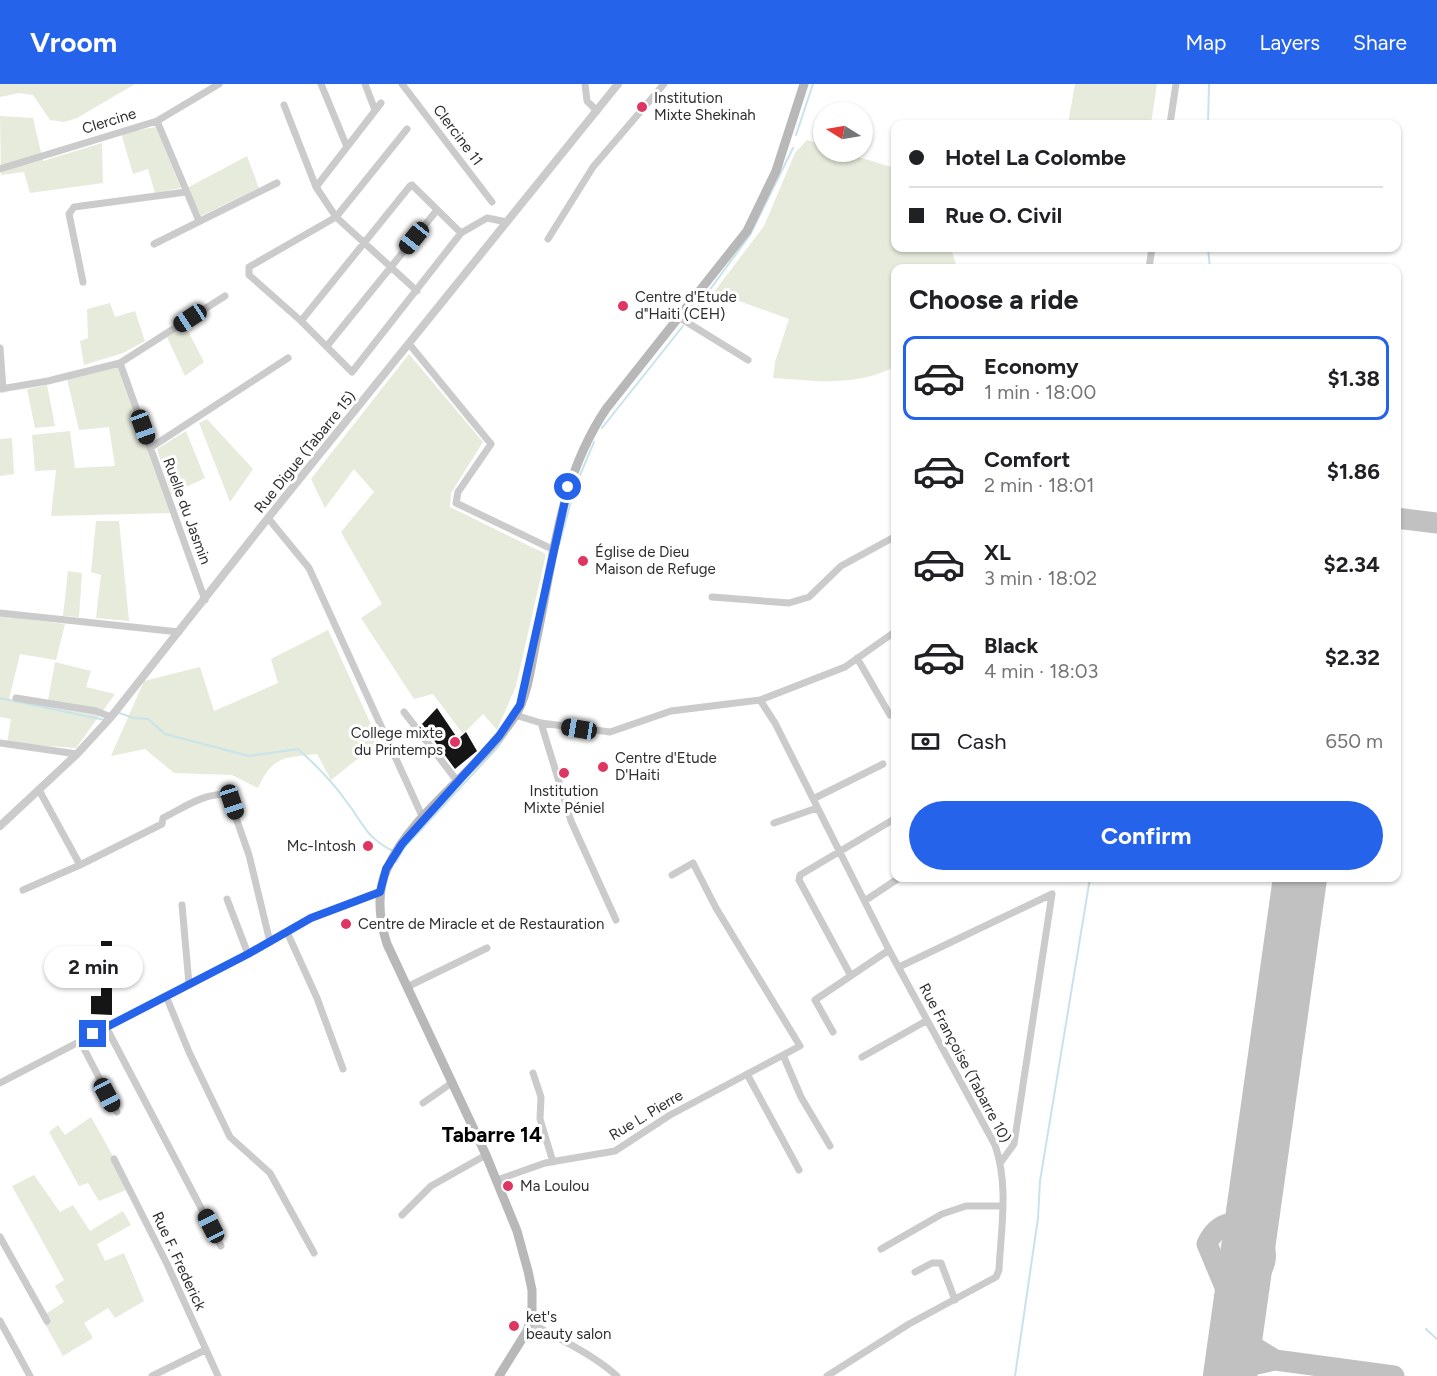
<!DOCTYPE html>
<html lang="en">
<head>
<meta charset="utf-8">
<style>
	:root { --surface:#fff; --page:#f6f6f6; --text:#202124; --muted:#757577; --line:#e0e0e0; --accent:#2563eb }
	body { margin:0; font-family:Figtree,sans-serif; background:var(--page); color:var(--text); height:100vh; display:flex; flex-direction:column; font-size:22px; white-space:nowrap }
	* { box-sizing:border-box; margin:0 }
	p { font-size:20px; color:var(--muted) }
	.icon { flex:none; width:33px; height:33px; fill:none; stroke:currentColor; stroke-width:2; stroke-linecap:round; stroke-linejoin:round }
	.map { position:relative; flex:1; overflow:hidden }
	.panel { position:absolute; left:891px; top:180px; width:510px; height:618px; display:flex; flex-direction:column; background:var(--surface); border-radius:12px; box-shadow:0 2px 4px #0004 }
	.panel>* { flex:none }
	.hud { position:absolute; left:891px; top:36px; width:510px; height:132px; border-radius:12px; box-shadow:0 2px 4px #0004; display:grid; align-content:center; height:132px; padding:0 18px; background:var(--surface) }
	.needle { width:39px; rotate:281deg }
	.buttons { position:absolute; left:813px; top:18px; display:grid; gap:12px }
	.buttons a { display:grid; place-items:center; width:60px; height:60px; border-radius:50%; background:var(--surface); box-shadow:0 2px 4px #0004; font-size:30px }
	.end { position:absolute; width:27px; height:27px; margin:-14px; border:8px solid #2563eb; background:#fff; box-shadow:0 0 0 3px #fff }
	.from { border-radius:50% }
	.bubble { position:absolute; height:42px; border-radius:21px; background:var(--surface); box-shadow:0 2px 4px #0004; font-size:20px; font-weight:700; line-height:42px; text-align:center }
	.car { position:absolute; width:18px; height:36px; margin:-18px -9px; border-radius:8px; box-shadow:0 0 4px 2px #0007; background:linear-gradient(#222 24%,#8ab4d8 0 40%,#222 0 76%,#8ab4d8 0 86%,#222 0) }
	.hud b { display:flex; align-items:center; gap:21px; height:57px; font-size:22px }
	.hud b+b { border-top:2px solid var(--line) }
	.hud i { width:15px; height:15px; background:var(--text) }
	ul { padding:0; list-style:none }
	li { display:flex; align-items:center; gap:18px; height:84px; margin:0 12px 9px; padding:0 6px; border:3px solid transparent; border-radius:12px }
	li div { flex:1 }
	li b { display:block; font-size:22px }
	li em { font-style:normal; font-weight:700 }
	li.selected { border-color:var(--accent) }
	li>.icon { width:54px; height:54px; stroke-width:1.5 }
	h2 { padding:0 18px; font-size:27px; line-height:72px }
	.pay { display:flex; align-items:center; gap:15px; height:66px; padding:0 18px; font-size:22px }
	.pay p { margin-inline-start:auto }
	.cta { display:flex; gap:12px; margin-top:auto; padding:12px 18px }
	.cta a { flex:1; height:69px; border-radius:36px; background:var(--accent); color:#fff; font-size:24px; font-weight:700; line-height:69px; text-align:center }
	header { display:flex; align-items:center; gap:36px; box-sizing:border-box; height:84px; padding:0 30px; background:var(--accent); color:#fff }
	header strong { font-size:28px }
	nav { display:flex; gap:33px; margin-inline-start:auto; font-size:21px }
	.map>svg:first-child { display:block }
</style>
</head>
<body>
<header>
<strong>Vroom</strong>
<nav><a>Map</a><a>Layers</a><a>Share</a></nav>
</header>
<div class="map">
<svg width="1437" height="1292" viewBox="0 0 1437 1292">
	<rect width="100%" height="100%" fill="#fff"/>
	<!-- green -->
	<path fill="#e6ebdc" d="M0,0H135L77,34L64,38L50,36L33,11L19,9L0,13Z
		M1075,0H1157L1151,40H1068Z
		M0,32L33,34L43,77L102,59L103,99L30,109L24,88L1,91Z
		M156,43L181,104L155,109L148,85L133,90L121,49Z
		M807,56L823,61L824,68H842L895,84L896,164H951L957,184H896L895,283C852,303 820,297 773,294L775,278L789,235L714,208L764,142L795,69Z
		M247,72L259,104L201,132L187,104Z
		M110,219L115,233L135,227L145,257L123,269L84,281L80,257L88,254L87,225Z
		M185,241L204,278L185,292L167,253Z
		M409,270L483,358L451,409L450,423L546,470L516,602L497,646L483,630L463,650L433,610L414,615L361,534L382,520L341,448L374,408L354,385L325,424L311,395Z
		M119,282L170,429L51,432L56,386L35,387L32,351L70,347L75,384L115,382L109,343L79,346L67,295Z
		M47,301L55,342L35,344L27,305Z
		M207,335L253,385L230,418L199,339Z
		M186,347L205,394L171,410L157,365Z
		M12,354L14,390L0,392V355Z
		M96,437H119L129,537L96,534L101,491L91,488Z
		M68,487L82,489L79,533L63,532Z
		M0,532L65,540L56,576L20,570L9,615L47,622L55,578L91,587L86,603L115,610L76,664L7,659L11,635L0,633Z
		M328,546L379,658L331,696L317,670C284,674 273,671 258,704L232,691L174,689L145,665L111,672L144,597L200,583L214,627L278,599L271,575Z
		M91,1033L131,1104L99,1117L88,1099L79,1102L49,1048L58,1041L65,1051Z
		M34,1091L60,1128L73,1121L90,1147L123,1127L131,1141L97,1160L105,1177L124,1169L144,1217L115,1234L108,1224L84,1239L93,1254L63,1272L41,1233L64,1218L55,1202L64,1196L12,1102Z"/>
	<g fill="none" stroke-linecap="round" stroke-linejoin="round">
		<!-- stream -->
		<path stroke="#c9e3ea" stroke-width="2" d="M1208,40L1209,0
			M796,51L813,0
			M1208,164L1210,184
			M689,234L750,151L793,64
			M602,344L683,242
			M559,461L575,403L594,358
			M0,614L105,636
			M119,629L134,634L148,635L165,650L249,672L298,665C316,681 332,697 346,717C364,740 365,753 393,767
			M396,778L404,764L498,663L507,650
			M1426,1245L1437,1255
			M1015,1292L1038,1134L1040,1097L1090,794"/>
		<!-- taxiway -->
		<path stroke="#c1c1c1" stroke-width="21" d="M1396,434L1437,439
			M1242,1205C1249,1199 1257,1193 1262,1185C1279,1152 1228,1115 1207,1160L1246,1253L1254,1263L1275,1276
			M1236,1292L1252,1281L1275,1276L1394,1292"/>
		<!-- runway -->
		<path stroke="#c1c1c1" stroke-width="54" d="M1230,1292L1300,794"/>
	</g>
	<!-- building -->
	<path fill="#151515" d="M437,624L458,655L466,648L477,667L455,685L422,640Z
		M101,857H112V931L91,930V912H101Z"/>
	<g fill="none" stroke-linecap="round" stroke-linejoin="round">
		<!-- minor -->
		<path stroke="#cbcbcb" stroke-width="7" d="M321,0L347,63
			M365,0L375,26
			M402,0L492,118
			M585,0L587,17L597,27
			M284,21L316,103L336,133L417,207
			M157,37L199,137
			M1170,40L1176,0
			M0,85L157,37L219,0
			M316,103L381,19
			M461,149L412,101L410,102L301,237L352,288L461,149L487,134L507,138
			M548,155L593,83L664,0
			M154,160L277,99
			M1149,184L1152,164
			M83,198L69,130L74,123L186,108
			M680,234L748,276
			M301,237L249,191V183L336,133L407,45
			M410,261L491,360L458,408L456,419L554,466
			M327,262L437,126
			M0,264L3,305
			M120,279L205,516
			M0,305L48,297L120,279L225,212
			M150,364L288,274
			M268,434L309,484L423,734
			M712,513L789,519L809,513L841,482L896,452
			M0,529L179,548
			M857,574L890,631
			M16,614L96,627L111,633
			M760,616L775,639L889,866L995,1061C1009,1101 1001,1145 999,1186L996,1193L909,1240L827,1292
			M404,628L458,698
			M515,631L541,639L610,648L671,627L760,616L845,583L896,547
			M541,639L571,737L616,836
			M0,659L77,670
			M39,706L80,781L162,740L163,734C181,725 207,707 228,711L249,771L270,858
			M813,715L883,680
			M774,739L817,724
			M23,806L80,781
			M227,815L248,870
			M866,816L899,794
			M182,821L189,900
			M287,848L317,914L343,985
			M899,883L1052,810
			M851,892L799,796L800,791L896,734
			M407,903L487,864
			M166,912L189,968L230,1053L270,1089L314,1169
			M106,943L221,1162
			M833,948L815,916L889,866
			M80,957L117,1028
			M783,971L801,1013L830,1062
			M862,973L926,937
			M533,989L541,1013L540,1035L553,1078
			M747,990L799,1086
			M0,999L248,870L311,834L380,808
			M423,1019L453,998
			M114,1075L167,1180L218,1292
			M1001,1078L1014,1060L1052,810
			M497,1096L545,1079L615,1067L670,1031L800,962L716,824L693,779L672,791
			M402,1131L431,1102L486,1071
			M0,1153L47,1237
			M881,1165L942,1130L966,1122H1003
			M915,1188L932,1179H941L955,1216
			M0,1237L30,1292
			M529,1238C559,1255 591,1269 617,1292
			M152,1292L205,1266"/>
		<!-- tertiary -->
		<path stroke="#cbcbcb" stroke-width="8" d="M0,742L77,670L111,633L268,434L618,0"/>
		<!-- secondary -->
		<path stroke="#b8b8b8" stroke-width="9" d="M499,1292L527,1247L532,1230V1206L528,1187L517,1147L486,1071L387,860C379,835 376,809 387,785C411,729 481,684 515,632C529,610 531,579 537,553C554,473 559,395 606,325L747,147L776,87L804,0"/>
	</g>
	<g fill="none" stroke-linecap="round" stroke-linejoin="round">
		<!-- route -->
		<path stroke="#2563eb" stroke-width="8" d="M93,950L248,870L311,834L380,808L386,785L402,760L499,652L520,621L568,403"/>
	</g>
	<!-- markers -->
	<g fill="#de3660" stroke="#fff" stroke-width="2">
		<circle cx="642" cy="23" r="6"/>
		<circle cx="623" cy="222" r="6"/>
		<circle cx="583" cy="477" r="6"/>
		<circle cx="455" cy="658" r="6"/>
		<circle cx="603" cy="683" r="6"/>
		<circle cx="564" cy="689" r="6"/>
		<circle cx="368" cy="762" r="6"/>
		<circle cx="346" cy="840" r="6"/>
		<circle cx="508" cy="1102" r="6"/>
		<circle cx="514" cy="1242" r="6"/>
	</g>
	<g text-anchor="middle" stroke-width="6" stroke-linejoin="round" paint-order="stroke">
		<!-- poi labels -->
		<g font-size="15" fill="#2e2e2e" stroke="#fff" text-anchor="start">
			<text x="654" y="19">Institution<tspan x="654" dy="17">Mixte Shekinah</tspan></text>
			<text x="635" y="218">Centre d'Etude<tspan x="635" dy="17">d"Haiti (CEH)</tspan></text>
			<text x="595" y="473">Église de Dieu<tspan x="595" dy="17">Maison de Refuge</tspan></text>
			<text x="443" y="654" text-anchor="end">College mixte<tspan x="443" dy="17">du Printemps</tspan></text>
			<text x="615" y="679">Centre d'Etude<tspan x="615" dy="17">D'Haiti</tspan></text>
			<text x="564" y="712" text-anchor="middle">Institution<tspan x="564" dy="17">Mixte Péniel</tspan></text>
			<text x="356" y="767" text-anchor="end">Mc-Intosh</text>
			<text x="358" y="845">Centre de Miracle et de Restauration</text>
			<text x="520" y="1107">Ma Loulou</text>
			<text x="526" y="1238">ket's<tspan x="526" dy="17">beauty salon</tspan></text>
		</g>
		<!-- street labels -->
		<g font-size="15" fill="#2e2e2e" stroke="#fff">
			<text transform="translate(109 37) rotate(-17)" y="5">Clercine</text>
			<text transform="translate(458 51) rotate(53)" y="5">Clercine 11</text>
			<text transform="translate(305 368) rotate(-51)" y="5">Rue Digue (Tabarre 15)</text>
			<text transform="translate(187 427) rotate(70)" y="5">Ruelle du Jasmin</text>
			<text transform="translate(965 979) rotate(62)" y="5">Rue Françoise (Tabarre 10)</text>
			<text transform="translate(646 1031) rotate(-31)" y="5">Rue L. Pierre</text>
			<text transform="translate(179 1177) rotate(65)" y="5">Rue F. Frederick</text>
		</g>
		<!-- district labels -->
		<g font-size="21" font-weight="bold" fill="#000" stroke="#fff">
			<text x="492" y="1058">Tabarre 14</text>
		</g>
	</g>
</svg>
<div class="buttons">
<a><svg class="needle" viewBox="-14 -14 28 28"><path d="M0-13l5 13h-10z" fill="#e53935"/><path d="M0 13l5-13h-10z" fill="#757577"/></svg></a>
</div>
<i class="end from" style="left:568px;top:403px"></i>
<i class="end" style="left:93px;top:950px"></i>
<div class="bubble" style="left:44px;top:862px;width:99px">2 min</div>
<i class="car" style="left:414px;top:154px;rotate:219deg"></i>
<i class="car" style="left:190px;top:234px;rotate:237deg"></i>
<i class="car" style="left:143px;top:343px;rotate:160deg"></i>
<i class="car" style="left:579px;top:645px;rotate:279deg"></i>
<i class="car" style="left:232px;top:718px;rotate:162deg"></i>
<i class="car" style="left:107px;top:1011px;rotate:152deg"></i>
<i class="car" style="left:211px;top:1142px;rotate:333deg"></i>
<div class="hud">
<b><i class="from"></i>Hotel La Colombe</b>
<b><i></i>Rue O. Civil</b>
</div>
<section class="panel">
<h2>Choose a ride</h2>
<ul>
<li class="selected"><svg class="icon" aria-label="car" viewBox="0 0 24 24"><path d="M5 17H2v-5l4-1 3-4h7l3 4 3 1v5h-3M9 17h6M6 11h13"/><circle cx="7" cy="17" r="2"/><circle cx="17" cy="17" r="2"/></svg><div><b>Economy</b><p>1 min · 18:00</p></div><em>$1.38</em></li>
<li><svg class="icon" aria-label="car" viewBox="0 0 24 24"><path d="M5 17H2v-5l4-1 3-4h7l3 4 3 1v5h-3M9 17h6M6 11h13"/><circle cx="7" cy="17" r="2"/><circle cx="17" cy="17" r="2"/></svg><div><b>Comfort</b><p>2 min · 18:01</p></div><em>$1.86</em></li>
<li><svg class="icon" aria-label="car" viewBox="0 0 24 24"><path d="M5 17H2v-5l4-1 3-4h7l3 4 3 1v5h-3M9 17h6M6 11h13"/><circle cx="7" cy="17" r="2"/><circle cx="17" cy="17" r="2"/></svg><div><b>XL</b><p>3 min · 18:02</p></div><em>$2.34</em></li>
<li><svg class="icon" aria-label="car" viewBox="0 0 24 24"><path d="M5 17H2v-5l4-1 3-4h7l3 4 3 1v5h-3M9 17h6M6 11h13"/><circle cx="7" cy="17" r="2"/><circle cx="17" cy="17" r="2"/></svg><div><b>Black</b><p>4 min · 18:03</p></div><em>$2.32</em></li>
</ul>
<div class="pay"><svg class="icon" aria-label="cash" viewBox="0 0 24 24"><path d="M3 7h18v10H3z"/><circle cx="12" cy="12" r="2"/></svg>Cash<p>650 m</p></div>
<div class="cta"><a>Confirm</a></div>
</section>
</div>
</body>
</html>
